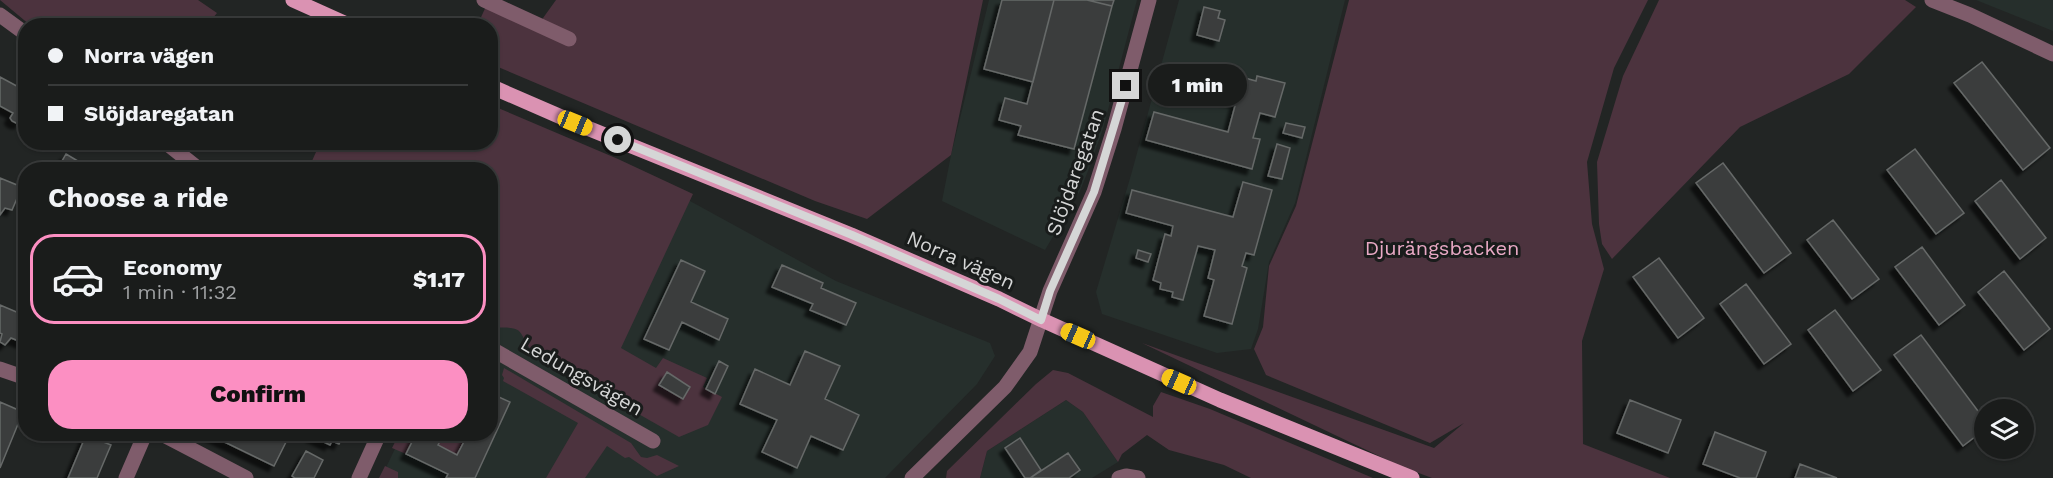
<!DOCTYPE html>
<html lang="en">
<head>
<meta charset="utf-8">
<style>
	:root { --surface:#1a1c1b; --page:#272928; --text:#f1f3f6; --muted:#9fa1a3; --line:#383a3a; --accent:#fc8fc2 }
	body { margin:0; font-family:"Work Sans",sans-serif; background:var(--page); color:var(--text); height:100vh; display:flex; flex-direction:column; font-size:22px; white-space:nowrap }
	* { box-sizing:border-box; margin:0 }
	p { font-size:20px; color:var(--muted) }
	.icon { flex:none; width:33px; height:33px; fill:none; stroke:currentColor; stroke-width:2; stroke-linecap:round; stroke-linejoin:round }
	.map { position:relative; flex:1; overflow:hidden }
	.details { position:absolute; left:18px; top:162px; width:480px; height:279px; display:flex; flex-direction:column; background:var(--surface); border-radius:24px; box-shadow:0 2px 4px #0004,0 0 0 2px var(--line) }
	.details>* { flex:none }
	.top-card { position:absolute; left:18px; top:18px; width:480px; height:132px; border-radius:24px; box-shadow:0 2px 4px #0004,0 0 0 2px var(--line); display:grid; align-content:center; height:132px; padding:0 30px; background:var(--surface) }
	.fabs { position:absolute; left:1974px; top:399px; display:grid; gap:12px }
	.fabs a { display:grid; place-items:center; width:60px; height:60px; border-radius:50%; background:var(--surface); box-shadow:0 2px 4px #0004,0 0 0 2px var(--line); font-size:30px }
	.end { position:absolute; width:27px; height:27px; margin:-14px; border:8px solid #d5d6d6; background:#111; box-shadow:0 0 0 3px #111 }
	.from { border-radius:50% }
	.bubble { position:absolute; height:42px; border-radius:21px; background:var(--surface); box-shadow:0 2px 4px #0004,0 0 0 2px var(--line); font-size:20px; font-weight:800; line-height:42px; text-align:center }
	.car { position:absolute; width:18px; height:36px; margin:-18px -9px; border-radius:8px; box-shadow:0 0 4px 2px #0007; background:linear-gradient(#f5c518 24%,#345 0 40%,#f5c518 0 76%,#345 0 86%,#f5c518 0) }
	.top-card b { display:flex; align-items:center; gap:21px; height:57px; font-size:22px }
	.top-card b+b { border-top:2px solid var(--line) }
	.top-card i { width:15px; height:15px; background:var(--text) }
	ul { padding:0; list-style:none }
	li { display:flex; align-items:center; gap:18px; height:90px; margin:0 12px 9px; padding:0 18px; border:3px solid transparent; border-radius:24px }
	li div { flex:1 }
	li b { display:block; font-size:22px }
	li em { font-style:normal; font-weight:800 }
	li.active { border-color:var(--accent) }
	li>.icon { width:54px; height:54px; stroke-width:1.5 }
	h2 { padding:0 30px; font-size:27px; line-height:72px }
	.cta { display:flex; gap:12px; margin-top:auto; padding:12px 30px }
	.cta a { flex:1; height:69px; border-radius:24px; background:var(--accent); color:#111; font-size:24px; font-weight:800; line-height:69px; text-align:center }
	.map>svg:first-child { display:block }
</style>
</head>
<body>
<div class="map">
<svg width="2053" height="478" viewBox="0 0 2053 478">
	<defs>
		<filter id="shadow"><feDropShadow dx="-5.5" dy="5.5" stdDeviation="1.5" flood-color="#0009"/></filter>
	</defs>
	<rect width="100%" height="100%" fill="#222524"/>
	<!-- built -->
	<path fill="#262f2c" d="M989,0H1137L1103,129L1088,171L1080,191L1045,250L942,201L951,155Z
		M1179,0H1345L1295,203L1269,262L1258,329L1251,349L1217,353L1102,314L1096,292L1131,175Z
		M1976,0H2053V31Z
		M490,142L637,172L836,281L990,343L995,356L977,384L885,478H381L402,434H490V170H322Z
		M1066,400L1083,412L1118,462L1092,478H980L987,451Z"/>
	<!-- green -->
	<path fill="#4c333e" d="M0,0H198L217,13L207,25H30Z
		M556,0H983L951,155L867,219L815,201L491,64L490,26H477L488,2L538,25Z
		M1349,0H1648L1614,68L1587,162L1592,224L1604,269L1582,341L1583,444L1670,478H1432L1400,466L1142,343L1434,448L1464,423L1430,443L1266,375L1254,349L1263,327L1269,266L1296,206Z
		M1659,0H1905L1916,7L1849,74L1740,127L1612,259L1602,244L1599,224L1597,162L1623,76Z
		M491,105L618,159L693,194L621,348L656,368L663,358L707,378L703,387L722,397L708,425L679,437L535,355C515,331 529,326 491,328L490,170H308L320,143L490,142Z
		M504,368L631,443L641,457L647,458L657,455L679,466L657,476L629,457L625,458L607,446L585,478H546L578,423L503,381L504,378L502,375Z
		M1053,370L1068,373L1153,417V406L1161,392L1210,409L1373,478H1251L1224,465L1169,450L1147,435L1122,454L1118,462L1083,412L1066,400L987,451L980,478H946L947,471L1036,384Z
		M399,434H416L406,454L392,448Z
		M444,434H468L457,455L438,445Z
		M385,466L398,472V478H379Z"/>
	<!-- building -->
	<path fill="#3b3e3e" stroke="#666968" stroke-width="1.5" filter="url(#shadow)" d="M1002,0H1054L1033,82L984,69Z
		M1054,0H1087L1112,6L1074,149L1018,135L1021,126L999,120L1005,98L1027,104Z
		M1087,0H1114L1112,6Z
		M1204,7L1220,11L1218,18L1225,20L1219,41L1197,35Z
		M1982,62L2050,148L2023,170L1954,83Z
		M1223,72L1256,81L1257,76L1285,83L1275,117L1260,113L1253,138L1260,139L1252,169L1146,140L1154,112L1228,132L1236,102L1216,97Z
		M0,77L26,91V120L22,118L20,123H16L12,121L10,118L13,113L0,106Z
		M1286,123L1305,127L1302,138L1283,133Z
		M1277,144L1290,148L1282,179L1268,176Z
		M1915,149L1964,213L1936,234L1887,170Z
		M66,154L93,170H57Z
		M1723,163L1791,253L1764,273L1696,183Z
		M0,178L22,187L12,210L5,208L0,215Z
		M2001,180L2046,238L2020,259L1975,201Z
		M1243,182L1272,190L1254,255L1246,253L1242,266L1247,268L1232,324L1204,316L1214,280L1208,278L1215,250L1198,246L1183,300L1172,297L1173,292L1160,289L1161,283L1153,280L1165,234L1171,236L1173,226L1126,213L1132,190L1233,217Z
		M1833,220L1879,279L1852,299L1807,240Z
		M1922,247L1965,305L1939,325L1895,267Z
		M1138,250L1151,254L1148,262L1136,258Z
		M1659,258L1704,318L1678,338L1633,277Z
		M681,260L705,271L691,302L728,319L719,340L682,322L669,350L644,339Z
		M782,265L823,283L821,288L856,303L846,325L810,310L813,304L772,287Z
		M2004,271L2050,329L2024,350L1978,292Z
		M1746,284L1791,344L1764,364L1720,304Z
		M0,305L26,316V344L11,338L5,345L0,342L2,334L0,333Z
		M1835,310L1881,370L1853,391L1808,330Z
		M1921,335L1984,419V430L1963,446L1894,355Z
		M805,351L840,366L825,399L859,415L843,450L811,436L797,468L762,452L777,420L740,404L755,369L790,385Z
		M719,361L728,366L715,394L706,389Z
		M667,372L690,387L683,399L659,385Z
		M490,393L510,402L475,478H446L448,474L406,454L416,434H444L438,445L457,455L468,434H490Z
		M1630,400L1681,420L1668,453L1617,433Z
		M0,402L23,412L0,468Z
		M1715,432L1766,452L1756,478H1740L1703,464Z
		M208,434H275L287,440L274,466Z
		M312,434H344L339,444L332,441L330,445L311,436Z
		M86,435L111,445L97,478H68Z
		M1020,438L1041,470L1030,478H1025L1005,448Z
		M306,451L323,460L314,478H295L292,476Z
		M1068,453L1080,470L1069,478H1030Z
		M1800,464L1837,478H1795Z"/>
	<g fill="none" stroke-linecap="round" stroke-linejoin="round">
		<!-- minor -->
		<path stroke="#7f5c6b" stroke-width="15" d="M484,0L569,39
			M1932,0L1970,15L2053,54
			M0,15L26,34
			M165,142L200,170
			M490,348L653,441
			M0,369L26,378
			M162,434L246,478
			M126,478L145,434
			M359,478L379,434
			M912,478L1005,387L1030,352L1050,291L1094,192L1114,129L1149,0
			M1119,478L1126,476L1138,478"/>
		<!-- major -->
		<path stroke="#da92b2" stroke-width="15" d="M293,0L351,26
			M490,86L575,123L851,235L999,299L1042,320L1220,400L1412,478"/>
	</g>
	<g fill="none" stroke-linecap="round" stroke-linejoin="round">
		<!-- route -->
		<path stroke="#d5d6d6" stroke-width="8" d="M618,140L852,235L999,299L1041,320L1050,291L1094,192L1126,86"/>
	</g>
	<g text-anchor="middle" stroke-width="6" stroke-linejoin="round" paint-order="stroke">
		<!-- street labels -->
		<g font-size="20" fill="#d5d6d6" stroke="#191c1b">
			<text transform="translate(1075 172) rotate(-70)" y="7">Slöjdaregatan</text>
			<text transform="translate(961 260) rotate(24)" y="7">Norra vägen</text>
			<text transform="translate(582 376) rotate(30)" y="7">Ledungsvägen</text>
		</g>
		<!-- park labels -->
		<g font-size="20" fill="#e9a9c5" stroke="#191c1b">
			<text x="1442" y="255">Djurängsbacken</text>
		</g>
	</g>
</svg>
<div class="fabs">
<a><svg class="icon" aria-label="layers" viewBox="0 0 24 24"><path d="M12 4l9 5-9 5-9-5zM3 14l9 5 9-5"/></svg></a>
</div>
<i class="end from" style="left:618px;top:140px"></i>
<i class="end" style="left:1126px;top:86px"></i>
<div class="bubble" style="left:1148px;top:64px;width:99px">1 min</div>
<i class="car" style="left:575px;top:123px;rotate:112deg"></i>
<i class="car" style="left:1078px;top:336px;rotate:294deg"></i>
<i class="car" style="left:1179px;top:382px;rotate:294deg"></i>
<div class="top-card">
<b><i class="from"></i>Norra vägen</b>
<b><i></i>Slöjdaregatan</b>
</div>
<section class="details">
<h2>Choose a ride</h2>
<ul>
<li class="active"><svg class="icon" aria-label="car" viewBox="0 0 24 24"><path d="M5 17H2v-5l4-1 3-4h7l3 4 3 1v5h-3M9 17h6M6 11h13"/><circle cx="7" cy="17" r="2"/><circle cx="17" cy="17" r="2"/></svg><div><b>Economy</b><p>1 min · 11:32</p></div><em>$1.17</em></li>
</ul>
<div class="cta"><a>Confirm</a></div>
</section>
</div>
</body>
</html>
